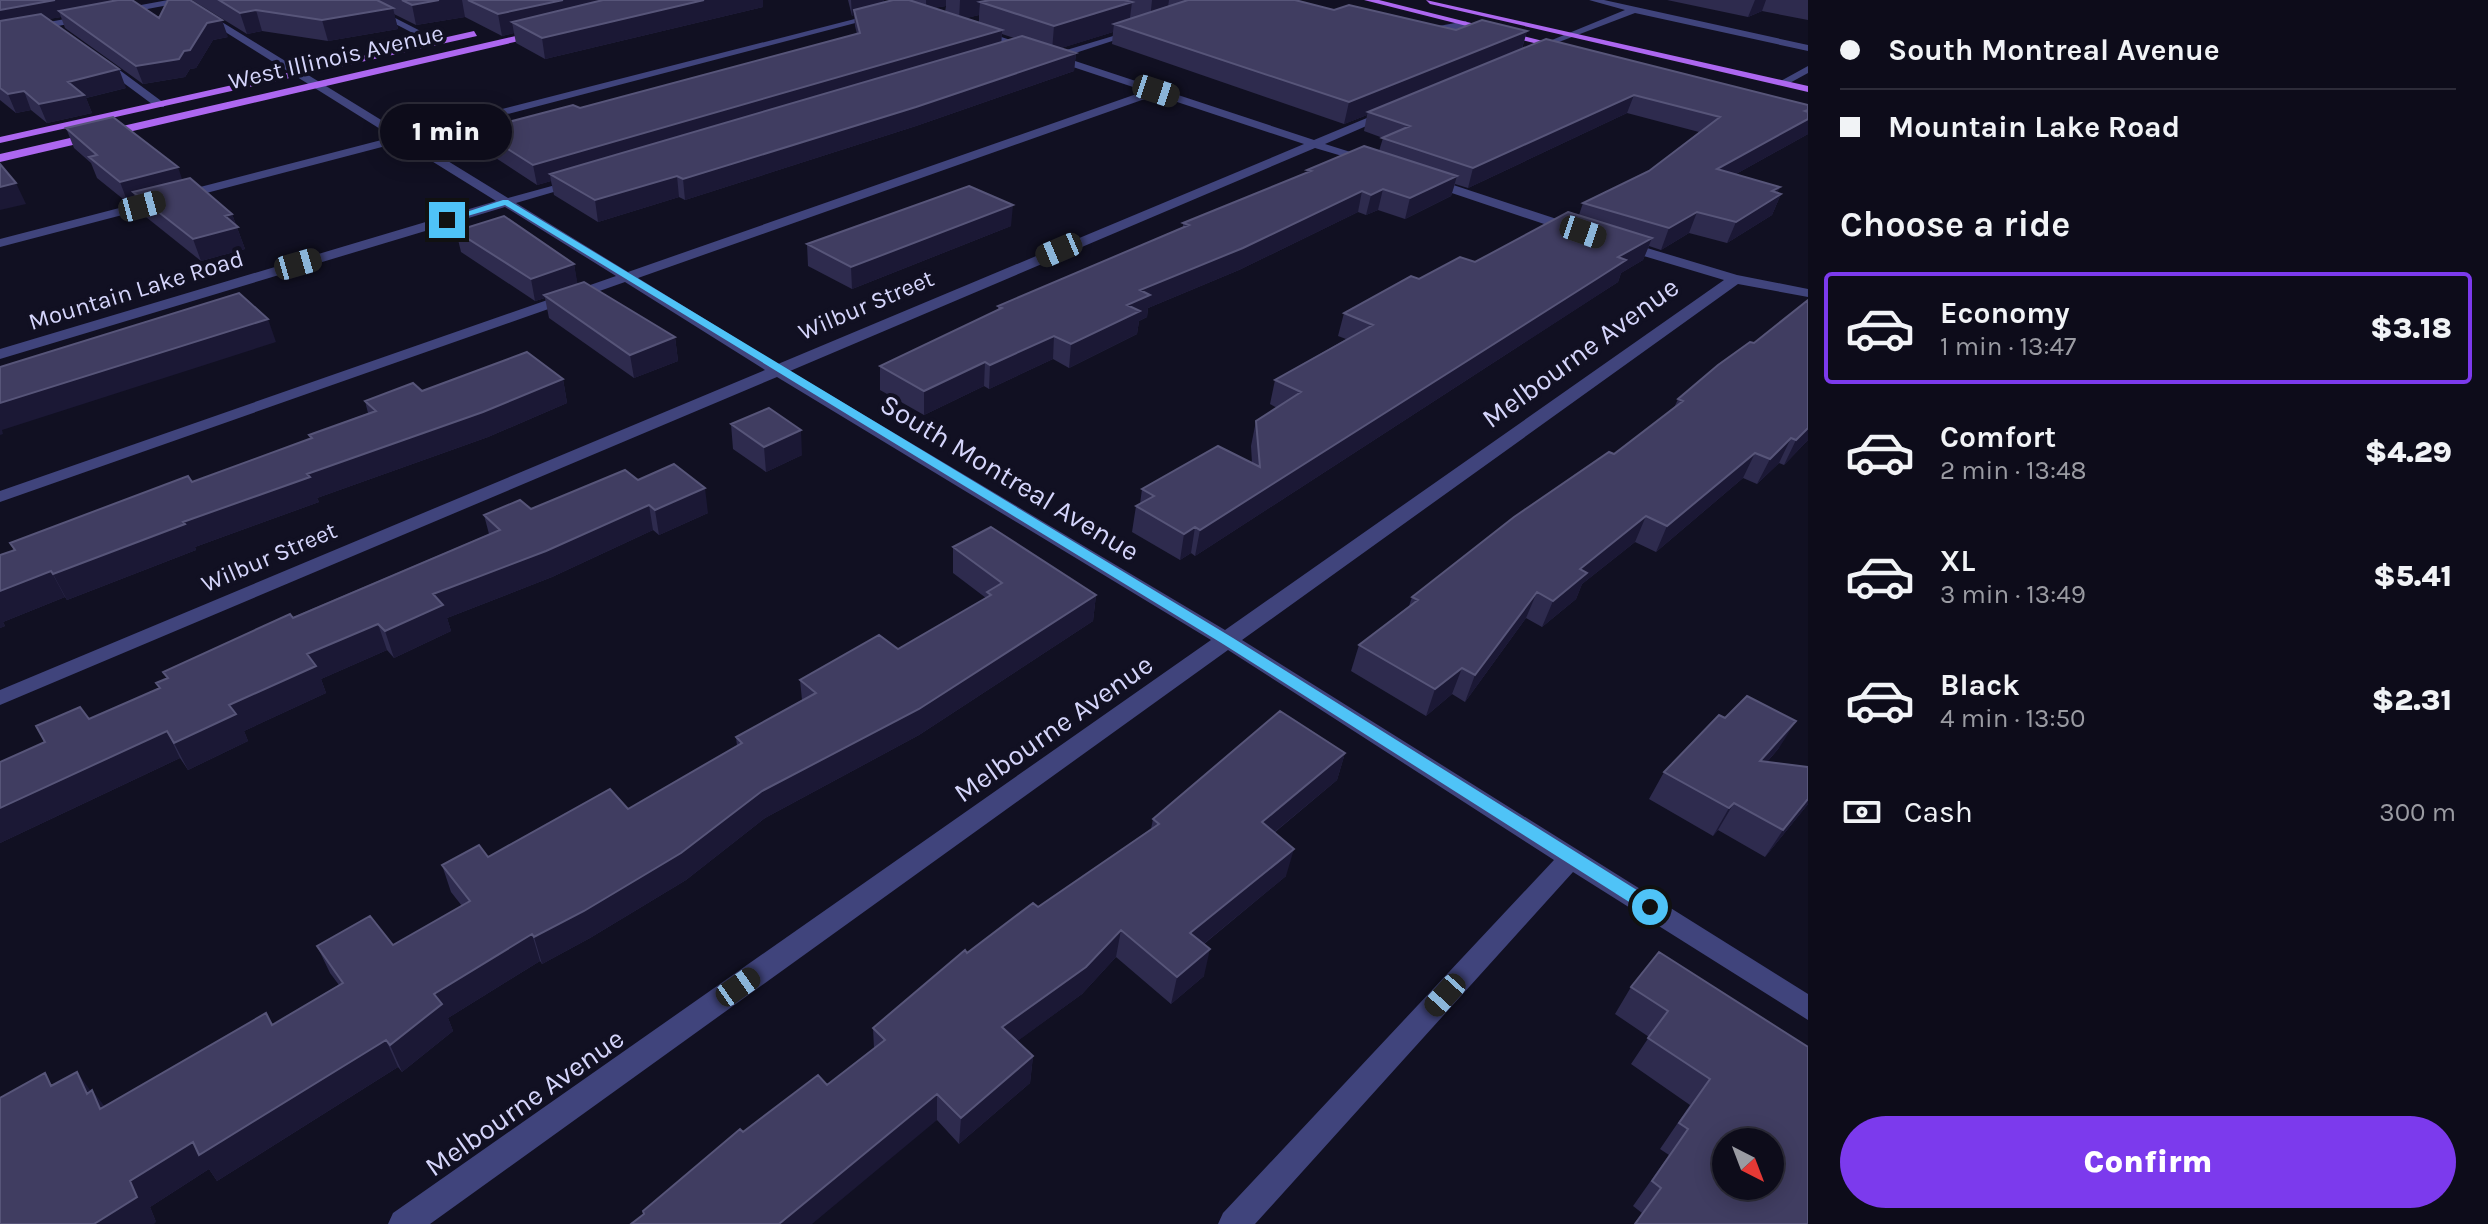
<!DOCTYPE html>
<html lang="en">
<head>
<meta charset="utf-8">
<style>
	:root { --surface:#0d0c1a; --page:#161523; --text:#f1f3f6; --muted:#9a9ba2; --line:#2d2c39; --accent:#7c3aed }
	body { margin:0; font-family:Karla,sans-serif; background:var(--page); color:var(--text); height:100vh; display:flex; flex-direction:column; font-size:30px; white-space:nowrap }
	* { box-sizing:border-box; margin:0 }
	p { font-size:26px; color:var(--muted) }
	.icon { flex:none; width:44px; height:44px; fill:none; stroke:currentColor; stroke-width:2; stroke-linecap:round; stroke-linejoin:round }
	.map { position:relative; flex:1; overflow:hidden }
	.details { display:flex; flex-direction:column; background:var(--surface); width:680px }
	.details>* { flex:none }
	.top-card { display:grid; align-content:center; height:176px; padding:0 32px; background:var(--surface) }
	.needle { width:52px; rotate:138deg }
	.tools { position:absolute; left:1712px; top:1128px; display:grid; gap:16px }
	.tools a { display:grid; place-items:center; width:72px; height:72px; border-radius:50%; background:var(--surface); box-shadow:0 4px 20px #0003,0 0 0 2px var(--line); font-size:40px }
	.end { position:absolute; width:36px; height:36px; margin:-18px; border:10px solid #4fc3f7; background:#111; box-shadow:0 0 0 4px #111 }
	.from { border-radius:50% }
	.bubble { position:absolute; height:56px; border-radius:28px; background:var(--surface); box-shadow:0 4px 20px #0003,0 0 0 2px var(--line); font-size:26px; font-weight:800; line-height:56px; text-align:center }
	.car { position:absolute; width:24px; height:48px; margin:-24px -12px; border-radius:10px; box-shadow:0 0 6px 2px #0007; background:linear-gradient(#222 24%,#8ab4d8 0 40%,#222 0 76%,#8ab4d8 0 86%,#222 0) }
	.top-card b { display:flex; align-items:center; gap:28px; height:76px; font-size:30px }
	.top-card b+b { border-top:2px solid var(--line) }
	.top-card i { width:20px; height:20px; background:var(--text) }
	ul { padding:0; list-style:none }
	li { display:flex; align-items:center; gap:24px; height:112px; margin:0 16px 12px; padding:0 16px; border:4px solid transparent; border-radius:8px }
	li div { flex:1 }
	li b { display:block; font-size:30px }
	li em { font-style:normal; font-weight:800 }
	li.on { border-color:var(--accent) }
	li>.icon { width:72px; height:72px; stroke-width:1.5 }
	h2 { padding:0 32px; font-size:36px; line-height:96px }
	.pay { display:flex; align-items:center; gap:20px; height:88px; padding:0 32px; font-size:30px }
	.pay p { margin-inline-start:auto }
	.primary-button { display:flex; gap:16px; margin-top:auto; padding:16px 32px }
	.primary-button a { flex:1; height:92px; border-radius:48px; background:var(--accent); color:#fff; font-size:32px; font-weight:800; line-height:92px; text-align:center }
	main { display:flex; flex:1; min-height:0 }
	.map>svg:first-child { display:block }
</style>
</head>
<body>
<main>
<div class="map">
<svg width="1808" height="1224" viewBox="0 0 1808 1224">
	<rect width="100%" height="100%" fill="#111022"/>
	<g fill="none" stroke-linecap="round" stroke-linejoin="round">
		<!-- minor -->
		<path fill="#40447c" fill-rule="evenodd" d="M168,0H186L404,134L882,12V16L412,139L508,198L581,178V184L516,203L628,272L1145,91L974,34L977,29L1053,54L1140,28V32L1063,57L1314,140L1386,110H1394V114L1325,144L1376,160V166L1315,148L790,371L1225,630L1724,280L1617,248V242H1627L1737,275L1808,289V297L1738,284L1242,640L1808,994V1020L1573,872L1255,1224H1218L1223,1213L1554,860L1228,650L430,1224H388L393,1213L1211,640L777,377L0,705V690L765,370L625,282L0,502V491L616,276L505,207L0,359V349L496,201L401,142L0,247V239L393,137L179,3L0,37V31ZM1156,95L1304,144L778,364L638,278Z
			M349,0H360L442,42L434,44Z
			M1589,0H1604L1808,45V51L1635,13L1530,53V49L1625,10Z
			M1466,21L1469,26L1438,34L1417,30Z
			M98,60H106L164,103V107H156L98,64Z
			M1808,66V73L1786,85L1777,83Z
			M1429,177L1578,226L1580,229L1568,232L1425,184L1423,181Z"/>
		<!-- major -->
		<path fill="#ad67f0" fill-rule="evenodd" d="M1364,0H1379L1571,48L1566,51Z
			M1426,0L1808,86V92L1430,4Z
			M542,30L545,35L0,162V154Z
			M474,31L477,36L0,143V137Z"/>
	</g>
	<!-- wall -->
	<path fill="#2e2b4e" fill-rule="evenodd" d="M0,0L159,18L228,37L213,40L196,68L190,69L185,77L143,84L65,28L61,17L48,19L126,88L86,98L92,113L47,123L31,110L16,113L0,100Z
		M192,0H763V7L545,59L516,43L514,33L502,36L465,17L416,25L394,14L398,29L328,41L262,31L247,34Z
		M848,0H884V2L890,1L888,0H1295L1334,10L1456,30L1527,31L1522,49L1808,105V134L1736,174L1780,187L1777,193L1781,194L1772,215L1727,243L1689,233L1661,250L1649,246L1643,260L1621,273L1618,282L1590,300L1195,556L1191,553L1180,560L1132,532L1136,506L1140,504L1142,489L1252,463L1251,446L1256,421L1277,408L1270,404L1275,380L1346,339L1338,336L1344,313L1419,279L1475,262L1579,215L1583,203L1649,171L1699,132L1627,113L1468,188L1455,184L1451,196L1405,219L1378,210L1366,215L1358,212L1239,270L1148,308L1147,317L1139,321L1137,334L1069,368L1053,359L989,389L984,386L924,415L880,390V366L998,310V306L1183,227V223L1306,173L1307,170L1379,151L1383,138L1364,131L1367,115L1344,124L1112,44L1113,32L1061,48L1076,53L1074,71L916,126L685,200L679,197L598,222L554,195L551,181L537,185L482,149L478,130L580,108L857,34L855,26L854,15L852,16ZM946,6L945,12L933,8ZM979,15V22L966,18ZM1002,34L1014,38L1001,42Z
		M1667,0H1808V20L1762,11L1748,17Z
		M66,128L182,180L232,214L245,249L201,261L141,213L136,201L128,203L97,178L91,163L74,148Z
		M1011,226L852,289L808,266L807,244Z
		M456,231L574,264L577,284L675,337L678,361L634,378L549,318L545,298L535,301L461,252Z
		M563,379L567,403L488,437L317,498L319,502L195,547L196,550L67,600L65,597L3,622L5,626L0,628V555L14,551L192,482L310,439L309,435L368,413L365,401L422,391Z
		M1678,399L1808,440L1784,465L1779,463L1757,484L1743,478L1656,552L1635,542L1582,584L1576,599L1542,627L1526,618L1465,702L1452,694L1426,716L1351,671L1359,645L1409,606L1412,597L1614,454L1674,408Z
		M731,424L802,455L766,472L733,449Z
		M638,480L708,513L659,535L653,530L552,577L447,618L451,631L394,658L387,650L321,679L326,693L244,731L248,741L188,770L180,758L0,843V762L45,742L89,719L159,688L156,683L167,678L163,672L489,534L484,515L531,509Z
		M953,547L1096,595L1093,621L919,735L765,818L686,880L590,938L542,964L540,961L448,1018L453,1031L402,1072L398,1067L217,1181L209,1169L150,1207L156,1222L54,1084L91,1091L104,1106L272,1025L339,985L330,973L317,946L393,945L462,906L451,892L442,865L488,857L628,809L737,746L736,737L802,700L800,680L898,649L986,598L953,573Z
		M1779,748L1767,762L1808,767V804L1765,857L1718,830L1713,836L1649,799L1664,772Z
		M1345,753L1337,780L1274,833L1286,876L1204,944V976L1171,1004L1116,957L1082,994L1017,1041L1033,1056L1030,1083L959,1144L937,1120L643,1215V1211L743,1132L827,1085L874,1048L873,1028L967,953L1038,907L1151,829L1153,819Z
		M1659,952L1808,1224H1634L1642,1213L1633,1206L1669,1155L1660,1149L1690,1105L1631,1064L1649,1037L1615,1014L1631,987Z"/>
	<!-- shaded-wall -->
	<path fill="#1b1835" d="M55,0H119L59,11L61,17L0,28V10Z
		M439,0H462L465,17L416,25L412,5Z
		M563,0H657L512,22L514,33L502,36L498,14Z
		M704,0H763V7L545,59L542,38Z
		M851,0H884V7L854,10V15L852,16Z
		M926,0H946V6L926,9Z
		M960,0H1040L980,2L979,15L959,20Z
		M1152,0H1169L1167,14L1150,20Z
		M1755,0H1766L1762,11L1748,17Z
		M1132,2L1129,26L1114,24L1113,32L1052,51L1054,26Z
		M393,8L398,29L328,41L322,20Z
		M256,10L262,31L247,34L240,13Z
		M222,20L228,37L213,40L196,68L190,69L185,77L143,84L136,66L184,51L207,23Z
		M1002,30L1001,47L550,174L551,181L537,185L533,165Z
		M1527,31L1521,51L1368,112L1367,115L1344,124L1349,102Z
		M1076,53L1074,71L916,126L685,200L683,179Z
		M119,69L126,88L86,98L92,113L47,123L39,104L68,82Z
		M24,91L31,110L16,113L8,94Z
		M1634,95L1627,113L1468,188L1473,168Z
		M1808,110V134L1709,189L1717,169Z
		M178,167L185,188L133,192L136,201L128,203L120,182Z
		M677,176L679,197L598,222L595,200Z
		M1457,176L1451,196L1405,219L1410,198Z
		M16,183L26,204L0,210V187Z
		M1780,187L1775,197L1781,194L1772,215L1727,243L1736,222L1772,191Z
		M1383,189L1378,210L1366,215L1371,195Z
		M1362,191L1358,212L1239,270L1148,308L1147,317L1139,321L1137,334L1069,368L1071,344L1140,290Z
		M1013,205L1011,226L852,289L851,267Z
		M1697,212L1689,233L1661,250L1669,228Z
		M232,214L245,249L201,261L193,239L225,216Z
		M1652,238L1643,260L1621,273L1618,282L1195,556L1200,530L1618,257Z
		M574,264L578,286L544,295L545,298L535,301L531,279Z
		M268,319L276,342L2,430L3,434L0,435V403Z
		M1054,336L1053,359L989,389L990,365Z
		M675,337L678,361L634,378L630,355Z
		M985,362L984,386L924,415V391Z
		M563,379L567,403L488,437L317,498L319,502L195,547L196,550L67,600L53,574L183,522L307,474Z
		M1808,428V440L1784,465L1796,440Z
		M801,430L802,455L766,472L764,447Z
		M1791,438L1779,463L1757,484L1770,459Z
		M1755,453L1743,478L1656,552L1667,526Z
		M705,488L708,513L659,535L655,510Z
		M649,505L653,530L552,577L447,618L451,631L394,658L385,631L433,594Z
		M1646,516L1635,542L1582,584L1576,599L1542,627L1553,601L1580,569Z
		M1195,527L1191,553L1180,560L1184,534Z
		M51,571L65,597L3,622L5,626L0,628V591Z
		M1537,592L1526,618L1465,702L1475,675Z
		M1096,595L1093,621L919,735L765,818L686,880L590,938L542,964L534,937L762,791Z
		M378,624L387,650L321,679L326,693L244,731L248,741L188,770L174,743L307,654Z
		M1462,668L1452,694L1426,716L1435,689Z
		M1796,721L1779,748L1744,788L1760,761Z
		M167,731L180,758L0,843V808Z
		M1345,753L1337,780L1254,849L1262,822Z
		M1808,799V804L1765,857L1783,830Z
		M1734,803L1718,830L1713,836L1729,808Z
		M1294,849L1286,876L1184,960L1190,933Z
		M1121,930L1116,957L1082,994L1000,1054L1002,1027Z
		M532,934L540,961L448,1018L453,1031L402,1072L390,1045L434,994Z
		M1210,949L1204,976L1171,1004L1177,977Z
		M386,1040L398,1067L217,1181L209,1169L150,1207L156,1222L154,1224H94L130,1181L193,1142Z
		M1033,1056L1030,1083L959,1144L961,1118Z
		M77,1072L95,1097L92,1090L112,1116L120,1135L87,1094Z
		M937,1094V1120L812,1224H779Z"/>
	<!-- building -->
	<path fill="#403d61" stroke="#575579" stroke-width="2" fill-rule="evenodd" d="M0,0H55L0,10Z
		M118,0H132L159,18L168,0H190L222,20L207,23L190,50L184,51L179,59L136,66L59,11Z
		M219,0H377L393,8L322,20L256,10L240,13Z
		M402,0H439L412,5Z
		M468,0H563L498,14Z
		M603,0H704L542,38L512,22Z
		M893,0H909L1002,30L533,165L478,130L573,105L580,108L860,33L854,10Z
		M990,0H1124L1132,2L1054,26L980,2Z
		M1188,0H1295L1334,10L1349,5L1456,30L1482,20L1527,31L1349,102L1114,24Z
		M41,14L119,69L68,82L84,95L39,104L24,91L8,94L0,88V21Z
		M1022,36L1076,53L916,107L683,179L677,176L595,200L550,174Z
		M1546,39L1808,105V110L1805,111L1808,112V119L1717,169L1780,187L1772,191L1781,194L1736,222L1697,212L1669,228L1583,203L1649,171L1720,117L1634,95L1473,168L1382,138L1410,126L1368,112Z
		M113,117L178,167L120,182L89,157L97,155L66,128Z
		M1364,146L1457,176L1410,198L1383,189L1371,195L1362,191L1243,248L1140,290L1150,295L1127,305L1140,311L1071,344L1054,336L990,365L985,362L924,391L880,366L1002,308L998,306L1189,225L1183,223L1311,171L1307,170Z
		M0,164L16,183L0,187Z
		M190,178L232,214L225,216L238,227L193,239L133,192Z
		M969,186L1013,205L851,267L807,244Z
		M1568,212L1652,238L1618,257L1626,260L1598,278L1200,530L1195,527L1184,534L1136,506L1154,496L1142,489L1218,446L1260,467L1256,421L1301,392L1275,380L1373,325L1344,313L1411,276L1419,279L1460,257L1475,262Z
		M504,216L574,264L531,279L456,231Z
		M584,282L675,337L630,355L544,295Z
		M239,293L268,319L0,403V367Z
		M1808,300V428L1796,440L1791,438L1770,459L1755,453L1667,526L1646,516L1580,569L1587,573L1553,601L1537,592L1475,675L1462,668L1435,689L1359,645L1418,600L1412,597L1514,517L1609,452L1614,454L1683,401L1678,399L1718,365L1750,342L1754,343Z
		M527,352L563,379L483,412L307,474L310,477L183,522L185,524L53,574L51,571L0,591V555L15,550L10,543L188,476L192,482L312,438L309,435L376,411L365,401L413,383L422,391Z
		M769,408L801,430L764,447L731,424Z
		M674,464L705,488L655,510L649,505L546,551L433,594L443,605L385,631L378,624L307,654L316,666L229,705L236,714L174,743L167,731L0,808V762L45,742L36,726L80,707L89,719L160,688L156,683L168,678L163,672L290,614L293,618L500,530L484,515L520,500L531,509L625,470L638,480Z
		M991,527L1096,595L919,709L762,791L681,853L584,911L534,937L532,934L434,994L442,1004L390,1045L386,1040L199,1155L193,1142L130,1181L137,1197L94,1224H0V1098L45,1073L51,1086L77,1072L87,1094L92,1090L100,1109L266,1013L272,1025L343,983L317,946L370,916L393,945L470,901L442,865L479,845L488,857L610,789L628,809L742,743L736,737L816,693L800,680L879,635L898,649L991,595L987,592L1002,583L953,547Z
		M1747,696L1796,721L1760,761L1808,767V799L1783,830L1734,803L1729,808L1664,772L1719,715L1725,718Z
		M1280,711L1345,753L1262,822L1294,849L1190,933L1210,949L1177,977L1121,930L1086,967L1002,1027L1033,1056L961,1118L937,1094L779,1224H631L644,1214L643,1211L740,1129L743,1132L818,1075L827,1085L885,1040L873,1028L965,950L967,953L1033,903L1038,907L1159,824L1153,819Z
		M1659,952L1808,1047V1224H1635L1661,1188L1652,1181L1688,1129L1679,1123L1710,1079L1648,1038L1668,1011L1631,987ZM1726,1142H1770V1186H1726Z"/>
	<!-- route -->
	<path fill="#4fc3f7" d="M503,200H508L1233,638L1656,902V912H1645L1223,644L505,205L447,222L442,220Z"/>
	<g text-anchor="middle" stroke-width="8" stroke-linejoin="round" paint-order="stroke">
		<!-- far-street labels -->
		<g font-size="24" fill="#d5d5fb" stroke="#111022">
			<text transform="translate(336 57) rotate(-13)" y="8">West Illinois Avenue</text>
			<text transform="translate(136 290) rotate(-17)" y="8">Mountain Lake Road</text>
			<text transform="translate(866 305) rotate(-23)" y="8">Wilbur Street</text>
			<text transform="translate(269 557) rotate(-23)" y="8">Wilbur Street</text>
		</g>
		<!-- street labels -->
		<g font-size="28" fill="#d5d5fb" stroke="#111022">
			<text transform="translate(1580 352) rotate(-36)" y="10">Melbourne Avenue</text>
			<text transform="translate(1010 477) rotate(31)" y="10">South Montreal Avenue</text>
			<text transform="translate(1053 728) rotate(-35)" y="10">Melbourne Avenue</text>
			<text transform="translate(524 1102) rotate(-35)" y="10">Melbourne Avenue</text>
		</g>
	</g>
</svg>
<div class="tools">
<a><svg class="needle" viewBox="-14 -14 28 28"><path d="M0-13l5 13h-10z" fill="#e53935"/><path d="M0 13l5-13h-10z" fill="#9a9ba2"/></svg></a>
</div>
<i class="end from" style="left:1650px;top:907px"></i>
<i class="end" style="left:447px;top:220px"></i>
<div class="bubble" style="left:380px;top:104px;width:132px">1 min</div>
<i class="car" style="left:1156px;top:91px;rotate:108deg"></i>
<i class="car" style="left:142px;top:206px;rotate:75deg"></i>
<i class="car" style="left:1583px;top:232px;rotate:109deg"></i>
<i class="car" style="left:1059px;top:250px;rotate:247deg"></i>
<i class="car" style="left:298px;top:264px;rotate:74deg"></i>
<i class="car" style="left:738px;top:987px;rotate:55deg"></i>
<i class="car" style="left:1445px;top:995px;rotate:222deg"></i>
</div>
<section class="details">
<div class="top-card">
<b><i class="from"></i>South Montreal Avenue</b>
<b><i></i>Mountain Lake Road</b>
</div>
<h2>Choose a ride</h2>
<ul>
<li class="on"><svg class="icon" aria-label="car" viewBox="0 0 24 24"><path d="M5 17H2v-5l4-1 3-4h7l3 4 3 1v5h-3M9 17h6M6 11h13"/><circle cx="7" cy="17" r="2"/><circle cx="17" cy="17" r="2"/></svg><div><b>Economy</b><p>1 min · 13:47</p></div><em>$3.18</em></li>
<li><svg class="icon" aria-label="car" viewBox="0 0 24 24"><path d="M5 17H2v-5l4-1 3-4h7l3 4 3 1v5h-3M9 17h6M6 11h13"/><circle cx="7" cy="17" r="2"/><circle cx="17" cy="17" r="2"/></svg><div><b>Comfort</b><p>2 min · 13:48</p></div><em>$4.29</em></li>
<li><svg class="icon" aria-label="car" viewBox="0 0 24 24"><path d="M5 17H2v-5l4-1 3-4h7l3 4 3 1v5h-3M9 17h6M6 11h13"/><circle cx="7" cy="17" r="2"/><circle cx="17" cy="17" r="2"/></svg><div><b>XL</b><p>3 min · 13:49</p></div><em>$5.41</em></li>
<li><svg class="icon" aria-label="car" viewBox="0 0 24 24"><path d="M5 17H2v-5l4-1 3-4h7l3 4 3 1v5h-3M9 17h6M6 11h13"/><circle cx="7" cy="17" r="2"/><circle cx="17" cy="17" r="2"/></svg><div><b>Black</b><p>4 min · 13:50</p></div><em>$2.31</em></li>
</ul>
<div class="pay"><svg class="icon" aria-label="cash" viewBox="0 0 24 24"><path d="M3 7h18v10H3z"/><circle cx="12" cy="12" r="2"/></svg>Cash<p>300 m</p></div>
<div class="primary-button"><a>Confirm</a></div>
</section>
</main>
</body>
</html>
